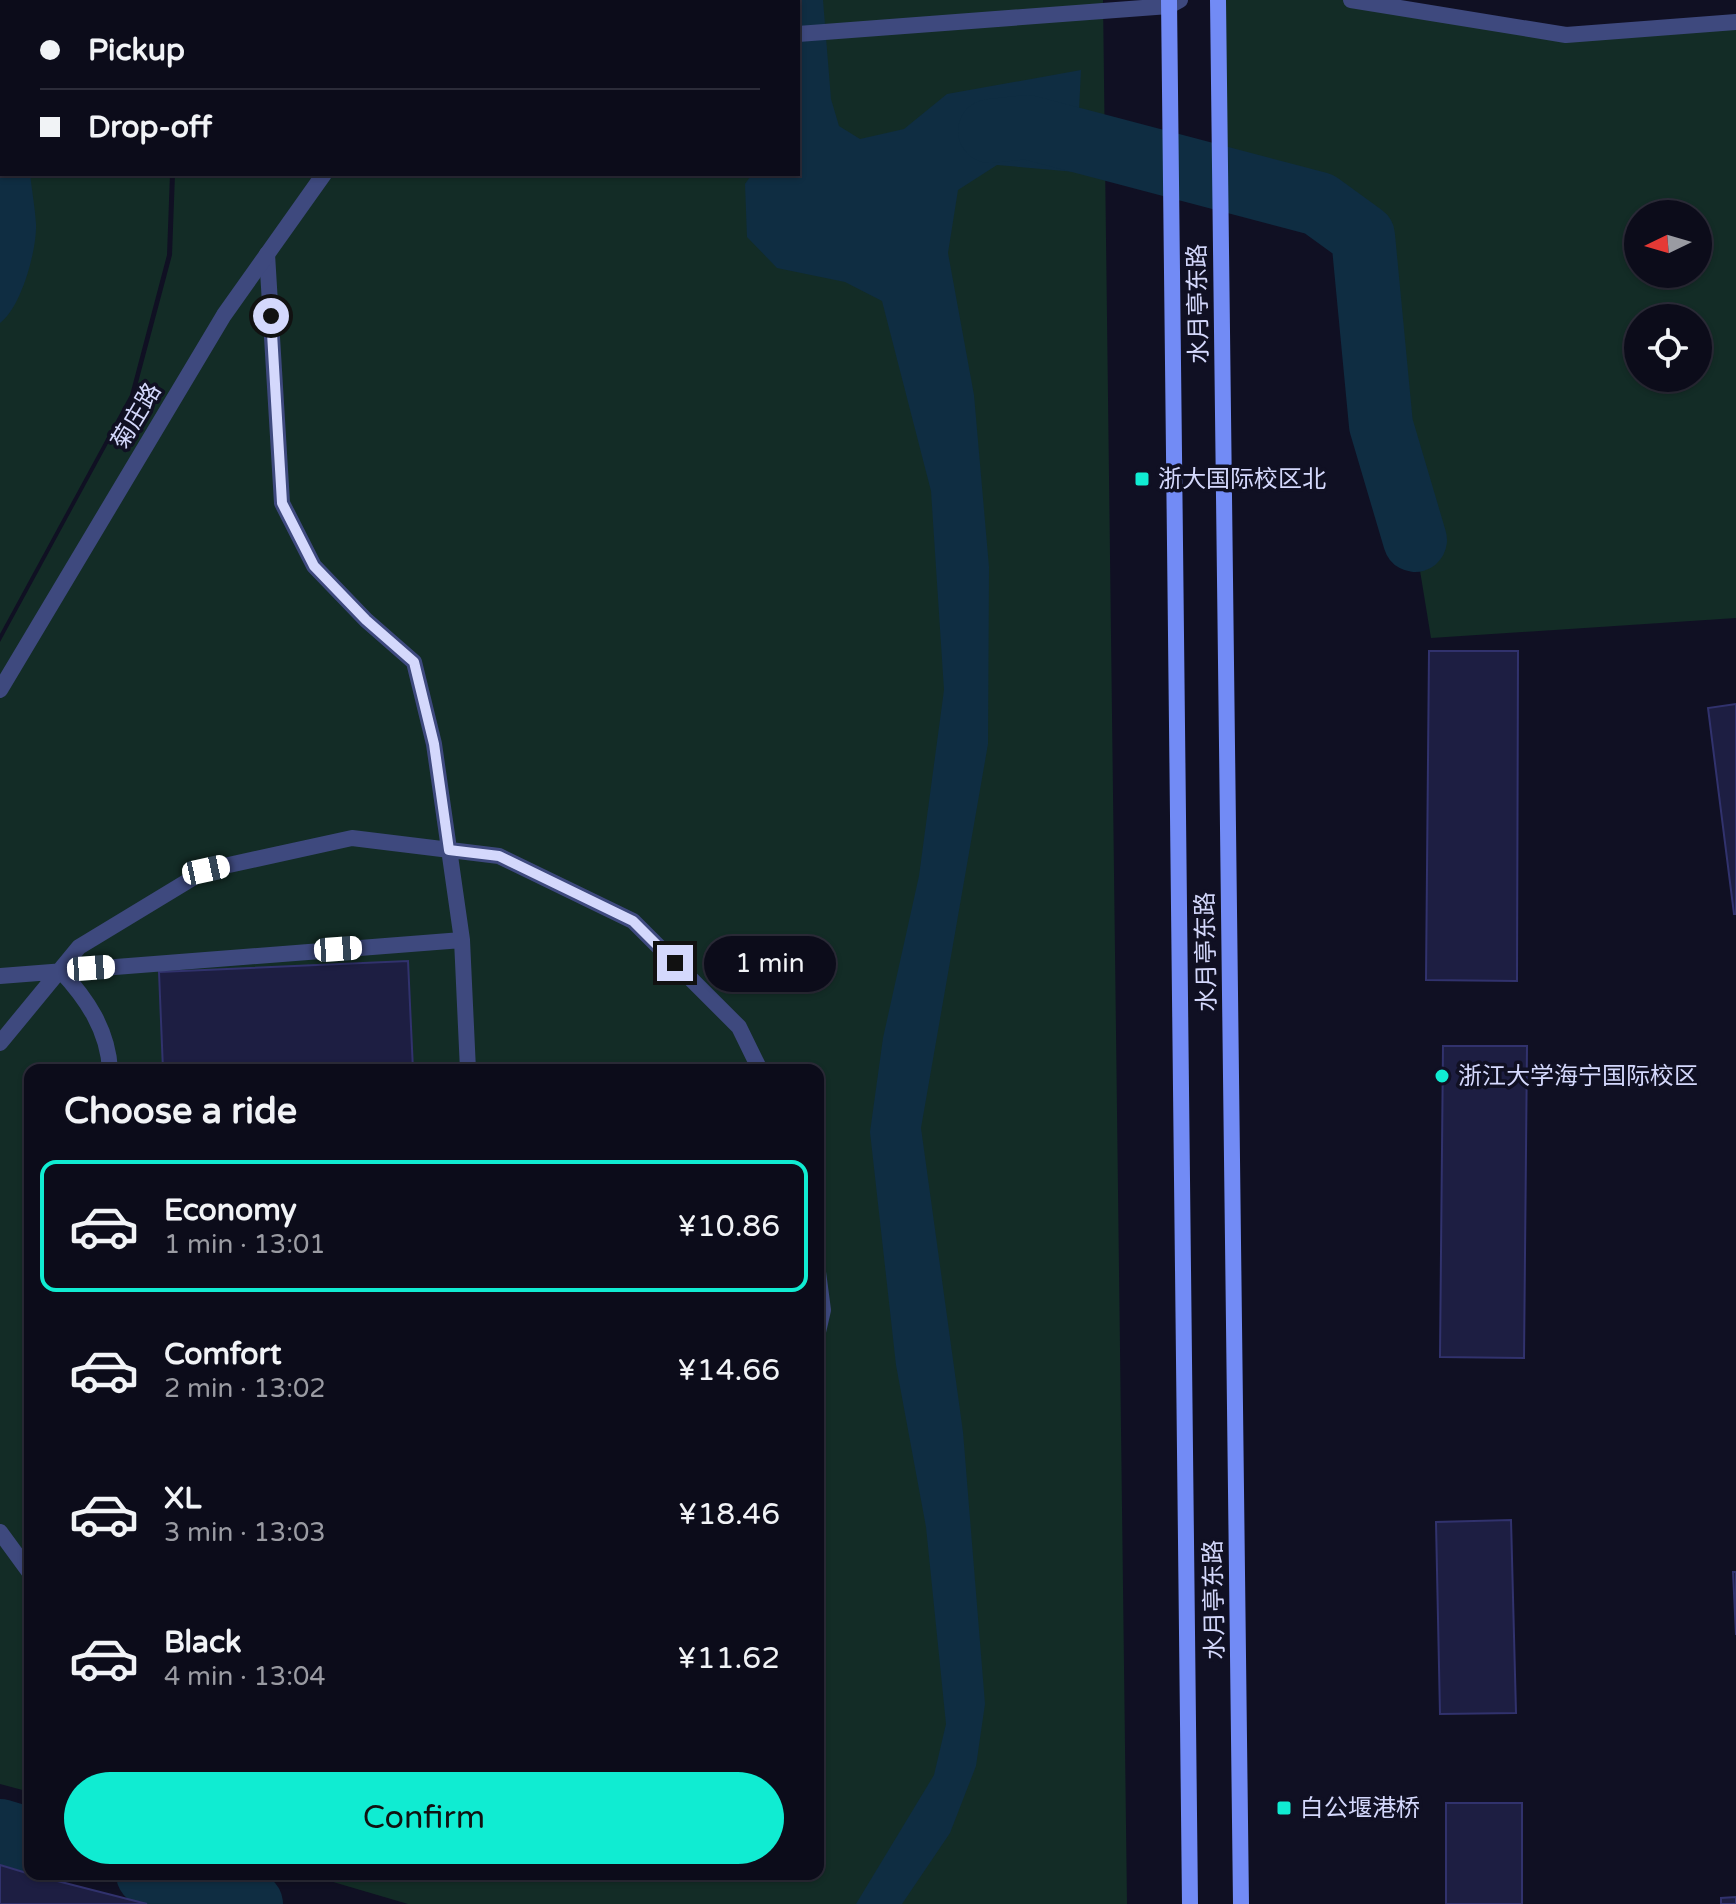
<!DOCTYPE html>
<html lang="en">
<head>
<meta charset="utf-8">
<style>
	:root { --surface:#0c0c1a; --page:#1a1a27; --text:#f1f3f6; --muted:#9a9ba2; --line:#2c2c39; --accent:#10ecd2 }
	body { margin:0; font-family:"Varela Round","Noto Sans SC",sans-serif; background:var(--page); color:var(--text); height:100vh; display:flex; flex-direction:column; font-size:30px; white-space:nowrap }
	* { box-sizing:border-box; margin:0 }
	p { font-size:26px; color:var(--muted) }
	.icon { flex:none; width:44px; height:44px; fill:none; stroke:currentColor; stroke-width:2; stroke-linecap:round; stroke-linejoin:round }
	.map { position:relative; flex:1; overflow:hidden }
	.side { position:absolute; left:24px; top:1064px; width:800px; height:816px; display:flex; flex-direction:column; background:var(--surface); border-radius:16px; box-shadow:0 2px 6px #0004,0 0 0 2px var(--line) }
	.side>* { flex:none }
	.banner { position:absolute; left:0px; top:0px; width:800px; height:176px; box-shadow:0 2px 6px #0004,0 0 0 2px var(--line); display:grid; align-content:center; height:176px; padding:0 40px; background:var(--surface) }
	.needle { width:52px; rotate:265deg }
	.controls { position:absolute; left:1624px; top:200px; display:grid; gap:16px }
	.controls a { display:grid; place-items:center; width:88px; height:88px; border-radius:50%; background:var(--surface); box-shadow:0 2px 6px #0004,0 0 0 2px var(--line); font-size:40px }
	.end { position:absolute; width:36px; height:36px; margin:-18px; border:10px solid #d4d8fc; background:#111; box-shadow:0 0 0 4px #111 }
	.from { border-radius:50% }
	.bubble { position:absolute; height:56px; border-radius:28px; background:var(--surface); box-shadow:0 2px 6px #0004,0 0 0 2px var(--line); font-size:26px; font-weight:600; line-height:56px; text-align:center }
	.car { position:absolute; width:24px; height:48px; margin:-24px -12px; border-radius:10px; box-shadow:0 0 6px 2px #0007; background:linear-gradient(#fff 24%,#345 0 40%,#fff 0 76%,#345 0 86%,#fff 0) }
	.banner b { display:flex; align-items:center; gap:28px; height:76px; font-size:30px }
	.banner b+b { border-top:2px solid var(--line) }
	.banner i { width:20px; height:20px; background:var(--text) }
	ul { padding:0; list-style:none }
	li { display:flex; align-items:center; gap:24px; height:132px; margin:0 16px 12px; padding:0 24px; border:4px solid transparent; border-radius:16px }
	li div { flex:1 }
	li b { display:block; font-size:30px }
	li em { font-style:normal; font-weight:600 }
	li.active { border-color:var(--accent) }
	li>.icon { width:72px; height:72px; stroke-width:1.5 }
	h2 { padding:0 40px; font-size:36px; line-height:96px }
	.primary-button { display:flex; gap:16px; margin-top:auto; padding:16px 40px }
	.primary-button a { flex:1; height:92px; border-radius:48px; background:var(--accent); color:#111; font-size:32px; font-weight:600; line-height:92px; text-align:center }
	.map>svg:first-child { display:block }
</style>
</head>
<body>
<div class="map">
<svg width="1736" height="1904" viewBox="0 0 1736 1904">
	<rect width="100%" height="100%" fill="#101023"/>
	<!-- green -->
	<path fill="#132c26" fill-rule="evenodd" d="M0,0L167,2H2V174H170L167,255L130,395L0,634Z
		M171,0H1103L1127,1904H408L306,1874H818V1070H30V1792L0,1784V642L135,394L172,255L175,174H798V2Z
		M1218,0H1348L1566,35L1736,22V618L1431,638L1415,540L1391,247L1350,194L1221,164ZM1638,214H1698V274H1638ZM1638,318H1698V378H1638Z"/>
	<!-- water -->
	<path fill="#0f2d42" d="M768,0H823L831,99L839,126L860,139L904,129L947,94L1081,70L1076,172L997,165L958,190L948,253L974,395L989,567L988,744L921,1128L963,1432L985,1704L976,1766L950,1833L902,1904H856L934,1775L946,1724L926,1527L896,1365L870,1132L883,1038L919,876L944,690L931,491L882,301L845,282L777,268L747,237L745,184L752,174H798V2Z
		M0,125L2,174H30C32,191 35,208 36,224C37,250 21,308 0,323Z"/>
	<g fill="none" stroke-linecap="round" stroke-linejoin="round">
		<!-- river -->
		<path stroke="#0f2d42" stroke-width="64" d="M990,131L1027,127L1319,204L1363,236L1381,425L1415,540
			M0,1831L30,1840
			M148,1874L251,1904"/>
	</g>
	<!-- building -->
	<path fill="#1d1e42" stroke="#31326d" stroke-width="2" d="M1429,651H1518L1517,981L1426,980Z
		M1736,704V914H1734L1708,708Z
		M408,961L413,1070H163L159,972Z
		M1443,1046H1527L1524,1358L1440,1357Z
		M1511,1520L1516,1713L1440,1714L1436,1522Z
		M1733,1572H1736V1635Z
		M1446,1803H1522V1904H1446Z
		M0,1865L30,1874L147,1904H0Z
		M1736,1897V1904H1721V1898Z"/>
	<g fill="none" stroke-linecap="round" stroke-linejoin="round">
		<!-- service -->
		<path stroke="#3e497e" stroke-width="16" d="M267,254L282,503L314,566L366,620L414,662L434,744L462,940
			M60,970C87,999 108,1030 110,1070
			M0,976L462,940L468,1070
			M0,1043L79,947L206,870L352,838L499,856L633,921L739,1027L760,1070
			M818,1272L823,1310L818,1332
			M0,1532L30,1573"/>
		<!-- minor -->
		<path stroke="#3e497e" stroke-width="16" d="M429,2L430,0
			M0,690L224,315L324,174"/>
		<!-- tertiary -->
		<path stroke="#3e497e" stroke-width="16" d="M1351,0L1566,35L1736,22
			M663,2L684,0
			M798,34L1169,6L1180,0"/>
		<!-- secondary -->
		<path stroke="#728bf5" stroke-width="16" d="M1169,0L1190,1904
			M1218,0L1241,1904"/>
	</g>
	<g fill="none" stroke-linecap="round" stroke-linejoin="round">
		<!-- route -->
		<path stroke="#d4d8fc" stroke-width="10" d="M271,316L282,503L314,566L366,620L414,662L434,744L449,850L499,856L633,921L675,963"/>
	</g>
	<!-- markers -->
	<g fill="#10ecd2" stroke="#101023" stroke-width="3">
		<rect x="1134" y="471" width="16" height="16" rx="4"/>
		<circle cx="1442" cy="1076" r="8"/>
		<rect x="1276" y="1800" width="16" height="16" rx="4"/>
	</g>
	<g text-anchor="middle" stroke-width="7" stroke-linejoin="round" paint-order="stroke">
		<!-- street labels -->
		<g font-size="24" fill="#d4d8fc" stroke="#101023">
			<text transform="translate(1198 304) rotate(-91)" y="8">水月亭东路</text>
			<text transform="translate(136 416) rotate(-59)" y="8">菊庄路</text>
			<text transform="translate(1206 952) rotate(-91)" y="8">水月亭东路</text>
			<text transform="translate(1214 1600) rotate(-91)" y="8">水月亭东路</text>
		</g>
		<!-- poi labels -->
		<g font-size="24" fill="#d4d8fc" stroke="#101023" text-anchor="start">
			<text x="1158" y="487">浙大国际校区北</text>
			<text x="1458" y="1084">浙江大学海宁国际校区</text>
			<text x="1300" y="1816">白公堰港桥</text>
		</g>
	</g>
</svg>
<div class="controls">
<a><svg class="needle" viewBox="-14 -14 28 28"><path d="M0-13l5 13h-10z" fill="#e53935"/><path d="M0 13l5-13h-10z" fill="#9a9ba2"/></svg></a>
<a><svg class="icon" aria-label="locate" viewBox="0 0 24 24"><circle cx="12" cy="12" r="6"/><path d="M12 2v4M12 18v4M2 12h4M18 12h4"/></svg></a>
</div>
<i class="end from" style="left:271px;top:316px"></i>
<i class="end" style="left:675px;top:963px"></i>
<div class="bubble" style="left:704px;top:936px;width:132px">1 min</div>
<i class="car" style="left:206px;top:870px;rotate:78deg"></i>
<i class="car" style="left:338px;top:949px;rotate:86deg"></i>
<i class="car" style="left:91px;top:968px;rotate:86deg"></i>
<div class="banner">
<b><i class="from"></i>Pickup</b>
<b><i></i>Drop-off</b>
</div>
<section class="side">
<h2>Choose a ride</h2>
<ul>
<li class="active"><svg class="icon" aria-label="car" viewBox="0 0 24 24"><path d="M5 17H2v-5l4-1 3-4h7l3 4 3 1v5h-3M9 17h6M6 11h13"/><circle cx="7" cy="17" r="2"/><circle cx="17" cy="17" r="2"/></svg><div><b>Economy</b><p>1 min · 13:01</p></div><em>¥10.86</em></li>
<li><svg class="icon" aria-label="car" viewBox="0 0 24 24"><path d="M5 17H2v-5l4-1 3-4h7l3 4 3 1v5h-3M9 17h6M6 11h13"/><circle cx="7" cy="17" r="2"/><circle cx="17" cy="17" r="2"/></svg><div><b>Comfort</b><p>2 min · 13:02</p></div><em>¥14.66</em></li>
<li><svg class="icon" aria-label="car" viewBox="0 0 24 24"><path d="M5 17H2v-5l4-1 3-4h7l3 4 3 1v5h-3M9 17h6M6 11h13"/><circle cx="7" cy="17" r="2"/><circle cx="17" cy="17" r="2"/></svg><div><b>XL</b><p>3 min · 13:03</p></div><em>¥18.46</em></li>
<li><svg class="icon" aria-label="car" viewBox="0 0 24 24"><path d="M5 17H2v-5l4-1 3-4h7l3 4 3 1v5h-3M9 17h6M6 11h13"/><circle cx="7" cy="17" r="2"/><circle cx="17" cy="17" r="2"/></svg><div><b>Black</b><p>4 min · 13:04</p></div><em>¥11.62</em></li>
</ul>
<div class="primary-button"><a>Confirm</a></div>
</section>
</div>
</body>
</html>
